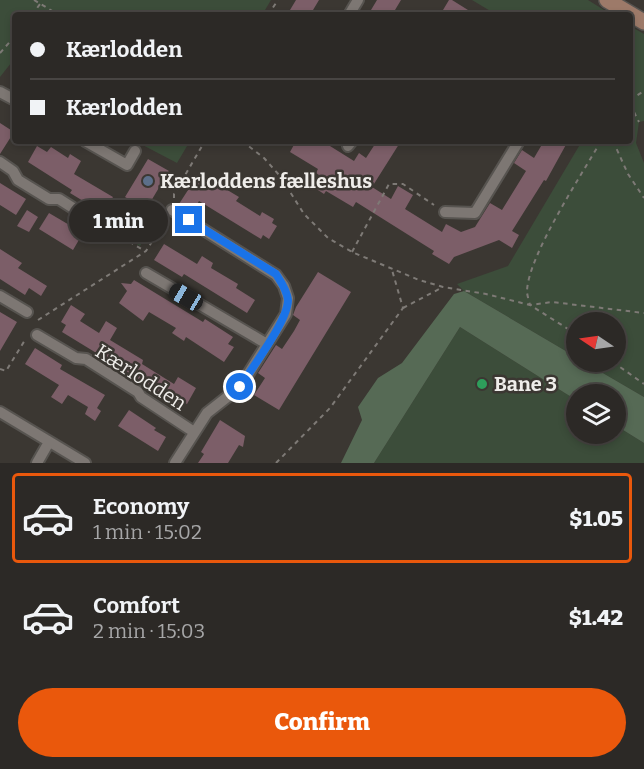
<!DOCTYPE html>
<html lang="en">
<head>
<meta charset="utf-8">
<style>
	:root { --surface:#2c2926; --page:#34312e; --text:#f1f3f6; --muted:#a6a6a7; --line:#484543; --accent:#ea580c }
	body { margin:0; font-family:Bitter,serif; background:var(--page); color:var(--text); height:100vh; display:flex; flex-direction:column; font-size:22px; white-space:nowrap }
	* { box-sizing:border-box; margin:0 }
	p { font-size:20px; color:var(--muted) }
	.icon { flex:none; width:33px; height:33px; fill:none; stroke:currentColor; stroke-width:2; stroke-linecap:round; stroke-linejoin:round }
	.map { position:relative; height:463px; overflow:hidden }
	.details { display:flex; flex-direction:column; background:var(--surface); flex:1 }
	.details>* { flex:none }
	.hud { position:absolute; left:12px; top:12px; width:621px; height:132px; border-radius:6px; box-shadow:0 3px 9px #0003,0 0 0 2px var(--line); display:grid; align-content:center; height:132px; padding:0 18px; background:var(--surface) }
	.needle { width:39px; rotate:283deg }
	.buttons { position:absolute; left:566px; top:312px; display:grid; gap:12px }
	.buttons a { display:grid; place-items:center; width:60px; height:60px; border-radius:50%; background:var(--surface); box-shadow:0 3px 9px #0003,0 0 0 2px var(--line); font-size:30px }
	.end { position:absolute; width:27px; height:27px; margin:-14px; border:8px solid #1a73e8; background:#fff; box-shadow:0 0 0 3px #fff }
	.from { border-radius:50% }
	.bubble { position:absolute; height:42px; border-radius:21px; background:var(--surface); box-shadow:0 3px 9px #0003,0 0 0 2px var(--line); font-size:20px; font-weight:800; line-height:42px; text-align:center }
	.car { position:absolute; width:18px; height:36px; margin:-18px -9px; border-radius:8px; box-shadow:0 0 4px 2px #0007; background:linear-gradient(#222 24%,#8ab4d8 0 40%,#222 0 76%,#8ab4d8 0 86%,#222 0) }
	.hud b { display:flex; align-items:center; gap:21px; height:57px; font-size:22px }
	.hud b+b { border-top:2px solid var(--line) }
	.hud i { width:15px; height:15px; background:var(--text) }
	ul { padding:10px 0 0; list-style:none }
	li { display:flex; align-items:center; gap:18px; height:90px; margin:0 12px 9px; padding:0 6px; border:3px solid transparent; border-radius:6px }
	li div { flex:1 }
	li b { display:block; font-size:22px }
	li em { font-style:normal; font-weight:800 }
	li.active { border-color:var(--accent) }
	li>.icon { width:54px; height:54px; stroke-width:1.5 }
	.action { display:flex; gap:12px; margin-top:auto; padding:12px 18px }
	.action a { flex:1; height:69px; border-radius:36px; background:var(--accent); color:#fff; font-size:24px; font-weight:800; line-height:69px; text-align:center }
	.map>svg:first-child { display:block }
</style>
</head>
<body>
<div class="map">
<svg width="644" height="463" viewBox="0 0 644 463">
	<rect width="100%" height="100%" fill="#3b3732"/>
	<!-- green -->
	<path fill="#3c4d3a" d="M0,0H271L262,15H15V58L0,77Z
		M472,0H588L612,15H497Z
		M630,26L644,34V121L639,122L636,143L644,163V397L584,362H615V322H576V357L464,291L457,284L508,266L582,141H630Z
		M135,141H190L177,163Z
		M123,204L153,224L140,246L109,227Z
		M460,327L576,400V434H615V425L644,443V463H374Z"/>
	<!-- forest -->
	<path fill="#566a55" d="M464,291L576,357V362H584L644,397V443L615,425V394H576V400L460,327L374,463H341L362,420L358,407L378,378L402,363L454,294Z"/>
	<!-- building -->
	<path fill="#7c5e68" d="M296,0H319L310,15H287Z
		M377,0H401L392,15H368Z
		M449,0H452L476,15H440Z
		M0,123L14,132L0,154Z
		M296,141H322L354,161L359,153L366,158L377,141H401L372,187L391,199L398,186L413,195L405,209L442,232L446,224L461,232L475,227L490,203L502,210L526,171L514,163L522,150L534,158L544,141H568L546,181L544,180L512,231L519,235L512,248L499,240L454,257L449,264L432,254L434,251L356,202L353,207L326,191L324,194L312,186L319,175L316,173L318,169L290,152Z
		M37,146L47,152L51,147L68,158L70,154L81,161L74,174L113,197L107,207L102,204L98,210L70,193L72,190L28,162Z
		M148,159L169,171L151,201L149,199L144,208L125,197Z
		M199,173L239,197L236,201L260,216L262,212L274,219L272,223L277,226L269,239L263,235L261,239L199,201L193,212L179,204Z
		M0,183L26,199L16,215L0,205Z
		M27,210L38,217L29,232L17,226Z
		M49,213L83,233L73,250L39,229Z
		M164,244L197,264L202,256L213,263L211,268L238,284L236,288L255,300L247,313L184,274L182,277L154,260Z
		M0,249L22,263L18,268L47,286L41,296L29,288L25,295L0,279Z
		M318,272L351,292L279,410L254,395L265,378L258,373L276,345L282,349L294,331L300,320L293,315L296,307Z
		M134,280L203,322L205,319L233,337L228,344L234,347L224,362L186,337L184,341L172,333L176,328L149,312L143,321L119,303L127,291L121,283L131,284Z
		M71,305L85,314L80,321L99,333L106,321L117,328L110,340L143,360L142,364L174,384L178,377L196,388L187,404L181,401L177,407L149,391L152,387L62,332L66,325L61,322Z
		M0,312L17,322L0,351Z
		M35,348L62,365L60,369L105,395L97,408L101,411L95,421L85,414L88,407L68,395L62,404L51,397L59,385L25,364Z
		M129,410L156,428L154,430L166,437L158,451L118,426Z
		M220,420L245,436L243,447L239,445L228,463H198L204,454L201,452Z"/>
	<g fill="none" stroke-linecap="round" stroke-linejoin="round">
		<!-- street casing -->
		<g stroke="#575450" stroke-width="14">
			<path id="street" d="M349,15L358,0
				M0,92L15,100
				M85,141L127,165L135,151
				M348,146L352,141
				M0,162L13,171L18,180L49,199H59L95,222
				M172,210L276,275L284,286L288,298L286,314L240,387L207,413L175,463
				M445,212L475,213L519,141
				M146,273L267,344
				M0,296L27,312
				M37,335L76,358L86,359L138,392L141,397L194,432
				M0,412L85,463
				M37,463L49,442"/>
		</g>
		<!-- secondary casing -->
		<g stroke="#575450" stroke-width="18">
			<path id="secondary" d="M607,0L644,22"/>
		</g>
		<!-- path -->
		<path stroke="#7e7a76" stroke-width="2" stroke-dasharray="4.5 4.5" stroke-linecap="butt" d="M34,0L59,15
			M32,15L40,4
			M268,15L278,0
			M0,53L15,36
			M630,100L644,91
			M630,104L639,122
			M242,141L264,158L280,176L304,214L328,238L352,252L419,280L443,287L486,294L530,305L576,334
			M601,141C582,174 528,256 527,291C527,295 529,301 530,305L552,302L644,313
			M613,141L628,174L644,198
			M205,143L212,141
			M174,198V194L205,141
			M106,228L145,251
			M352,252L389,184H403L434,205
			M403,308L443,287
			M38,320L146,251L166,220
			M613,362L644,384
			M0,369L6,371L25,340
			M276,463L330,408L403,308L392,270"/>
		<!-- street -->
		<use href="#street" stroke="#7d7773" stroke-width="10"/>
		<!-- secondary -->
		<use href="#secondary" stroke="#9d7a69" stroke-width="15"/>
	</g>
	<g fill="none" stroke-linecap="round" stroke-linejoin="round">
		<!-- route -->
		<path stroke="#1a73e8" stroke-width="8" d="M189,220L276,274C281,282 287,290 288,300C288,321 252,367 240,387"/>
	</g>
	<!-- markers -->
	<circle fill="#5c6f8a" stroke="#3b3732" stroke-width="2" cx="148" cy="181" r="6"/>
	<circle fill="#2e9e5b" stroke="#3b3732" stroke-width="2" cx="482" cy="384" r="6"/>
	<g text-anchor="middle" stroke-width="5" stroke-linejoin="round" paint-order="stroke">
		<!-- poi labels -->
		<g font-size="20" font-weight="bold" fill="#efedea" stroke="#3b3732" text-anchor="start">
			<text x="160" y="188">Kærloddens fælleshus</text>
			<text x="494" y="391">Bane 3</text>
		</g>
		<!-- street labels -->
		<g font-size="20" fill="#efedea" stroke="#3b3732">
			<text transform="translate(141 377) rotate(33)" y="7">Kærlodden</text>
		</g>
	</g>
</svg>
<div class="buttons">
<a><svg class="needle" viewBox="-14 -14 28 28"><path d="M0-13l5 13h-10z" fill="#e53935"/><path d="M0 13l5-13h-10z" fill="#a6a6a7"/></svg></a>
<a><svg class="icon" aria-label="layers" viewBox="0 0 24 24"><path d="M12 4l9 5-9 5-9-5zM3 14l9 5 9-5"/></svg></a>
</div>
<i class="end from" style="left:240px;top:387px"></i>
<i class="end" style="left:189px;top:220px"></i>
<div class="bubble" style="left:69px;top:200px;width:99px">1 min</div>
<i class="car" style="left:186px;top:297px;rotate:300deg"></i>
<div class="hud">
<b><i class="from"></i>Kærlodden</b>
<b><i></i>Kærlodden</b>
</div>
</div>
<section class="details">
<ul>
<li class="active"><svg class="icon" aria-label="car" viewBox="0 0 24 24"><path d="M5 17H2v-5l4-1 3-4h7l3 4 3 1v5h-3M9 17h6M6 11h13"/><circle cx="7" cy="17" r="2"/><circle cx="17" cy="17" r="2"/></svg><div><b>Economy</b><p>1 min · 15:02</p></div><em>$1.05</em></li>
<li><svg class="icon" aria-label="car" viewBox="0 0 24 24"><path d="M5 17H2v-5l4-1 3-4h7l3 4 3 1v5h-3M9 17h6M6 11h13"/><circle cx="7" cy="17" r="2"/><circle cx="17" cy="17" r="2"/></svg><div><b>Comfort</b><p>2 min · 15:03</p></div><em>$1.42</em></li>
</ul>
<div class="action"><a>Confirm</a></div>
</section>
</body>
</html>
